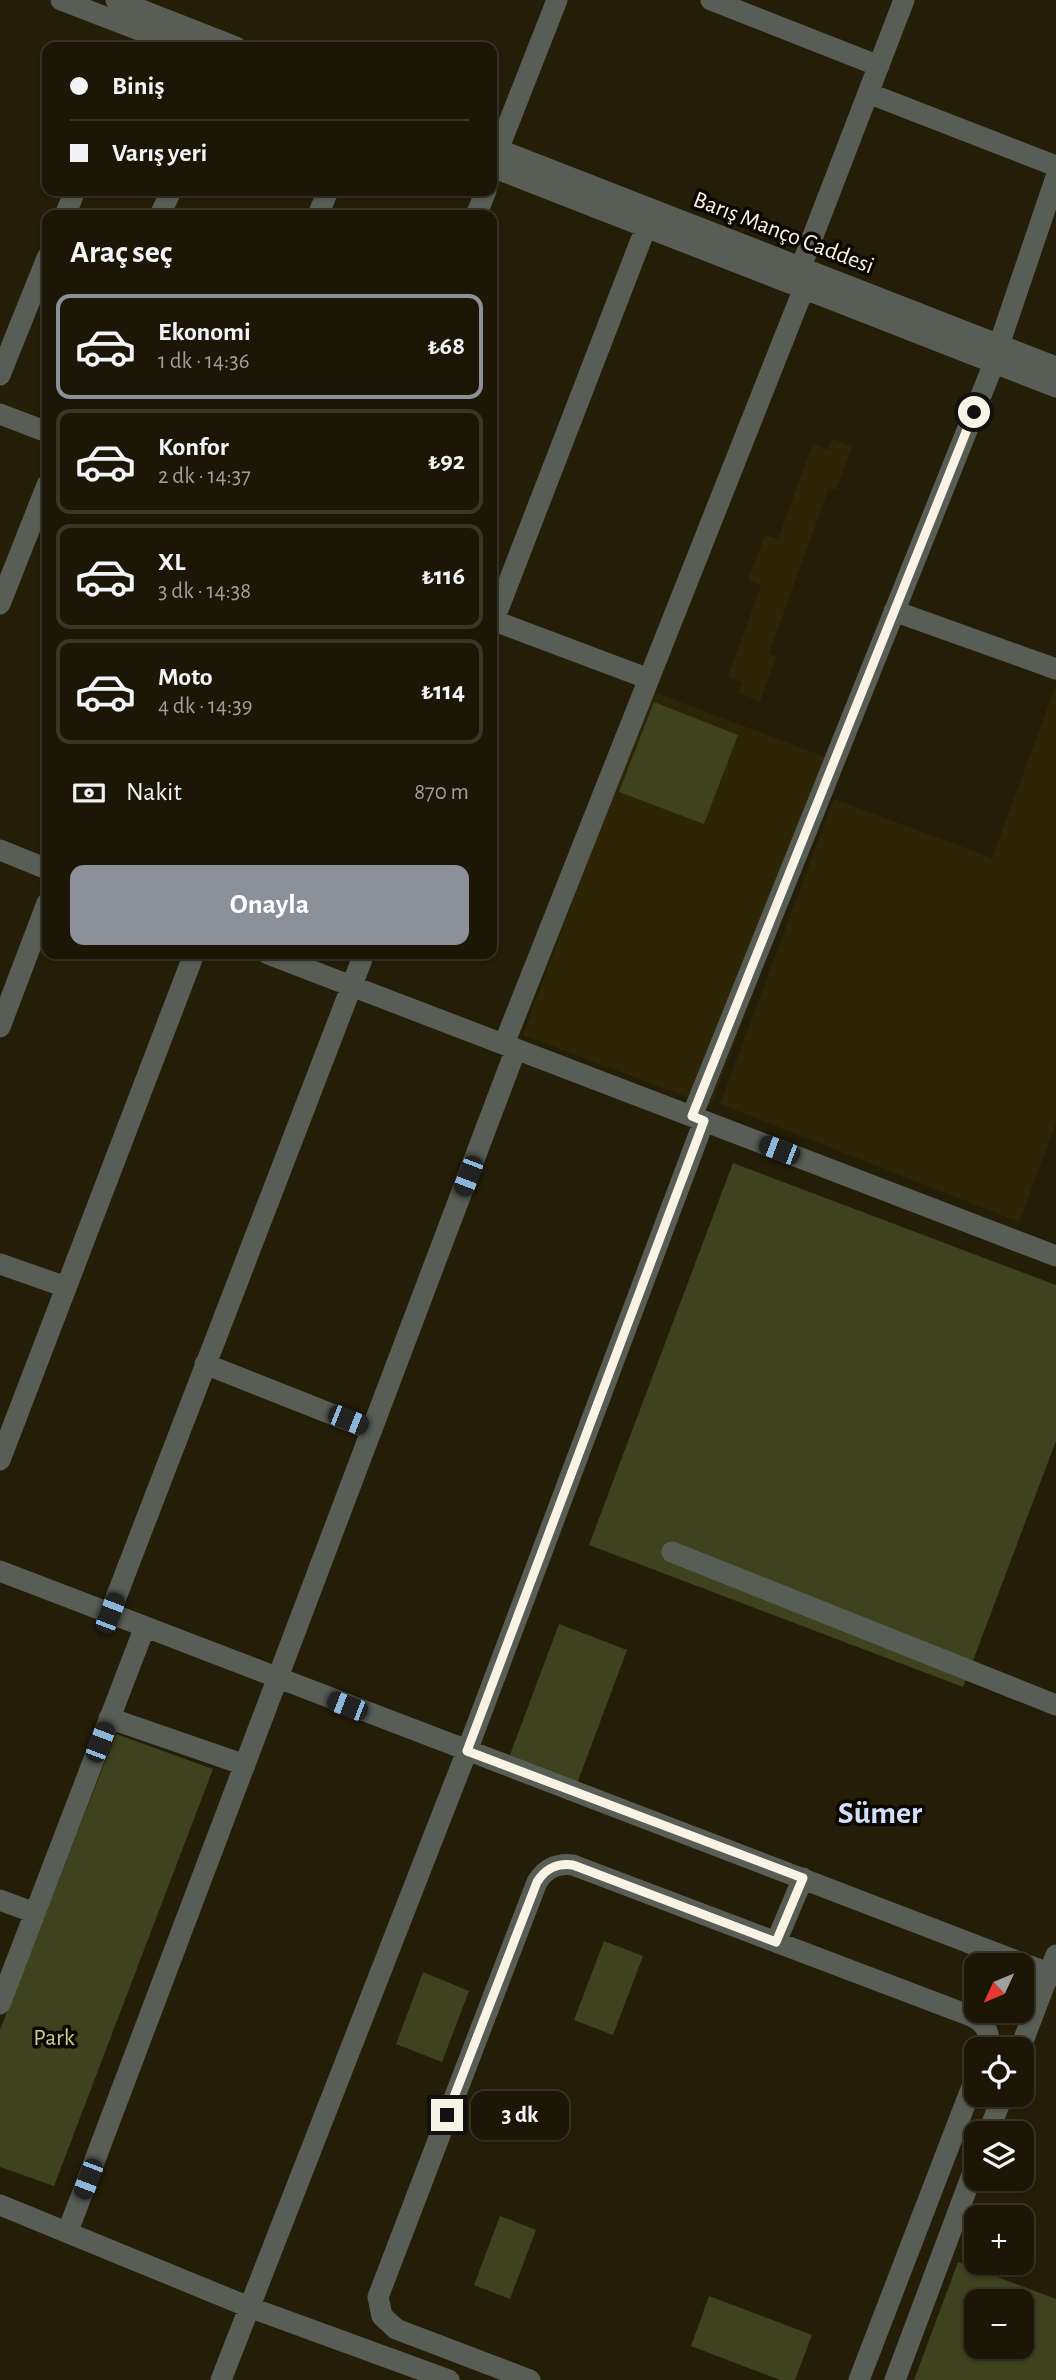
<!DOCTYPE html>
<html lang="tr">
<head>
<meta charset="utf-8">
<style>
	:root { --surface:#1b1606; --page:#241f10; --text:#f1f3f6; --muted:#a09f9b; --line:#393528; --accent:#8c9099 }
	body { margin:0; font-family:"Alegreya Sans",sans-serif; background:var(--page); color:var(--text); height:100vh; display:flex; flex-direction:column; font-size:26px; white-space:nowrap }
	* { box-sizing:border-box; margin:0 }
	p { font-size:23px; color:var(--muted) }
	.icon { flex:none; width:38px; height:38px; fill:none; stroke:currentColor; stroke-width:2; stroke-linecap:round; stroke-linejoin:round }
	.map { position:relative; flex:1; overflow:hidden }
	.details { position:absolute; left:42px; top:210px; width:455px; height:749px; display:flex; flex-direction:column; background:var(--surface); border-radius:14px; box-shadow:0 2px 5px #0004,0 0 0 2px var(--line) }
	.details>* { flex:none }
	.hud { position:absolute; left:42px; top:42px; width:455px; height:154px; border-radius:14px; box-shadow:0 2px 5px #0004,0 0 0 2px var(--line); display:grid; align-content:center; height:154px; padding:0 28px; background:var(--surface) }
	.needle { width:46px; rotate:226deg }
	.buttons { position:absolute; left:964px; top:1953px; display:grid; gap:14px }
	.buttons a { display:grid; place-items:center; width:70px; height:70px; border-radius:14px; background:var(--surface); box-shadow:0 2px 5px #0004,0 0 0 2px var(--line); font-size:35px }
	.end { position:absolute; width:32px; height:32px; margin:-16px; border:9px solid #f7f3e5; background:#111; box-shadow:0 0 0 4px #111 }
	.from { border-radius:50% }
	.bubble { position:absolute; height:49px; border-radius:14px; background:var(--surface); box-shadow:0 2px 5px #0004,0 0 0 2px var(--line); font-size:23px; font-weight:700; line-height:49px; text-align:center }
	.car { position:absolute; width:21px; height:42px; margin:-21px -10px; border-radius:9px; box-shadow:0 0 5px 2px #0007; background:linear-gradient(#222 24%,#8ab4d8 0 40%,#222 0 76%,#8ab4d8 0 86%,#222 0) }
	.hud b { display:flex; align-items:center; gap:24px; height:66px; font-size:26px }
	.hud b+b { border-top:2px solid var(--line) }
	.hud i { width:18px; height:18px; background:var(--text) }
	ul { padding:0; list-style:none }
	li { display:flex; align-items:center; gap:21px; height:105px; margin:0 14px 10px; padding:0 14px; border:4px solid var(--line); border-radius:14px }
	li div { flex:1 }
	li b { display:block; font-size:26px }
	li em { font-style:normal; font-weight:700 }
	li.on { border-color:var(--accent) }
	li>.icon { width:63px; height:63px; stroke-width:1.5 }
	h2 { padding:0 28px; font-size:32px; line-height:84px }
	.pay { display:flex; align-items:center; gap:18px; height:77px; padding:0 28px; font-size:26px }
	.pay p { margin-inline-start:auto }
	.primary-button { display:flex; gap:14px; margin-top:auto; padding:14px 28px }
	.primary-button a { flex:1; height:80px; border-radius:14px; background:var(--accent); color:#fff; font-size:28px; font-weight:700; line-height:80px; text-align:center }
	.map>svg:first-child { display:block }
</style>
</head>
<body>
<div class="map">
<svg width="1056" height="2380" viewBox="0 0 1056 2380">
	<rect width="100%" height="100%" fill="#241e08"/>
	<!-- built -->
	<path fill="#2e2507" d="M832,439L852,446L836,490L829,488L769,653L776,657L760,701L738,693L742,682L728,677L761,585L748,580L765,535L778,539L813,444L828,450Z
		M1056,685V1123L1019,1222L720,1104L834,799L992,858Z
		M651,691L839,762L711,1106L523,1035Z"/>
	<!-- green -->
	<path fill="#3e421e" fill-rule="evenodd" d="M654,702L738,735L704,824L619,792Z
		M733,1163L1056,1285V1441L963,1687L589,1545Z
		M559,1624L627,1650L575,1789L507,1763Z
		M116,1734L213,1769L54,2186L0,2167V2030Z
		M604,1941L643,1956L613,2035L574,2020Z
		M423,1972L469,1991L442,2062L396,2044Z
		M500,2216L536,2230L510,2299L474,2285Z
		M958,2262L1056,2299V2380H914ZM976,2301H1022V2347H976Z
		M709,2296L812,2335L795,2380H780L691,2346Z"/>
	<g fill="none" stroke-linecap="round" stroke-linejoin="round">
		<!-- minor -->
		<path stroke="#585e55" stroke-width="21" d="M61,0L183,47
			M116,0L236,47
			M711,0L879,66
			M868,93L1056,166
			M492,147L1056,367
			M498,150L557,0
			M492,167L1056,387
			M65,215L75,191
			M160,215L171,191
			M318,215L328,191
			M476,215L486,191
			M801,267L904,0
			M999,345L1056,177
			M0,375L47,258
			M0,414L47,432
			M0,604L47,485
			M894,611L1056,669
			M492,620L649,679
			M492,625L646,227
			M0,850L47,869
			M268,954L1056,1256
			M0,1027L47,903
			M504,1044L804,288
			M692,1116L994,363
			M0,1264L66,1287
			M205,1364L372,1430
			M0,1460L194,954
			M672,1552L1056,1705
			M0,1571L1056,1976
			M110,1613L364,954
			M109,1718L245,1765
			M0,1900L35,1913
			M776,1942L803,1878
			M0,2004L144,1629
			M1020,2049L1056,1955
			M988,2133L1003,2095
			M0,2205L249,2307L449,2380
			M68,2231L516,1049
			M221,2380L467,1751L704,1121
			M530,2380L396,2329L382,2316L378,2297L537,1882C546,1868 557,1863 573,1865L971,2016C985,2022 992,2034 987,2049
			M859,2380L976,2076
			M895,2380L976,2164"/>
	</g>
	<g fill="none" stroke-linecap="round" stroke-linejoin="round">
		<!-- route -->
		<path stroke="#f7f3e5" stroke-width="9" d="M447,2115L537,1882C546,1868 557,1863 573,1865L776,1942L803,1878L467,1751L704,1121L692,1116L974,412"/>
	</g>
	<g text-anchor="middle" stroke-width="7" stroke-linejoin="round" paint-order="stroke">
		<!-- street labels -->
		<g font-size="24" fill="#f7f3e5" stroke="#0b0802">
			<text transform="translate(784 232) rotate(21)" y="8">Barış Manço Caddesi</text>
		</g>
		<!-- park labels -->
		<g font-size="24" fill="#c6cf8b" stroke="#0b0802">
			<text x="54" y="2045">Park</text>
		</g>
		<!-- district labels -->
		<g font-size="32" font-weight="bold" fill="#d3defa" stroke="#0b0802">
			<text x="880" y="1823">Sümer</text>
		</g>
	</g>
</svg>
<div class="buttons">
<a><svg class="needle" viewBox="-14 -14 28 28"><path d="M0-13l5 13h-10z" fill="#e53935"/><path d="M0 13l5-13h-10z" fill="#a09f9b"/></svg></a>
<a><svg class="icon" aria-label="locate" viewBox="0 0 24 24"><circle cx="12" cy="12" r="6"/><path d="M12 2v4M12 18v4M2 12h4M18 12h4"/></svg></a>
<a><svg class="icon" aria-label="layers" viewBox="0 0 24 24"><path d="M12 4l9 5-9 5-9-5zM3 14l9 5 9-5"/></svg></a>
<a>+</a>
<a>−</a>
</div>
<i class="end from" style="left:974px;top:412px"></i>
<i class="end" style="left:447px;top:2115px"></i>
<div class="bubble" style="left:471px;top:2091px;width:98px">3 dk</div>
<i class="car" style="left:779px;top:1150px;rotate:291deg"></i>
<i class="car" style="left:468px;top:1176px;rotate:201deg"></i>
<i class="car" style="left:348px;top:1420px;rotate:112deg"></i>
<i class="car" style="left:110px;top:1613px;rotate:21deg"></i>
<i class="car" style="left:347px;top:1706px;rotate:291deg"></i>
<i class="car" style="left:100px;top:1742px;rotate:21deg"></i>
<i class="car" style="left:88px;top:2179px;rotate:201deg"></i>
<div class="hud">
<b><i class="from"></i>Biniş</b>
<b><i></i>Varış yeri</b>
</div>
<section class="details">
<h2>Araç seç</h2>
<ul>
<li class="on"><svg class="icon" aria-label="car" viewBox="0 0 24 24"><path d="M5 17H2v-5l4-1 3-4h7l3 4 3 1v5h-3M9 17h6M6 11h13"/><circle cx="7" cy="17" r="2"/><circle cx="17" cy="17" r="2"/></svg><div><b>Ekonomi</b><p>1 dk · 14:36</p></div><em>₺68</em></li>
<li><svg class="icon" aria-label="car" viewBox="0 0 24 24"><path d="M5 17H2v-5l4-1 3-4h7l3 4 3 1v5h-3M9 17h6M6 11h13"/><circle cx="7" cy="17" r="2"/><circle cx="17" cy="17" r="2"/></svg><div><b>Konfor</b><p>2 dk · 14:37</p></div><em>₺92</em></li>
<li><svg class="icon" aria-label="car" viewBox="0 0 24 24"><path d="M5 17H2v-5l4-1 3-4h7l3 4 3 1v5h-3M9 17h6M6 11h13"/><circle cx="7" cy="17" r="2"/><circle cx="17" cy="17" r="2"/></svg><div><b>XL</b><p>3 dk · 14:38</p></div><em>₺116</em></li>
<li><svg class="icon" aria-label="car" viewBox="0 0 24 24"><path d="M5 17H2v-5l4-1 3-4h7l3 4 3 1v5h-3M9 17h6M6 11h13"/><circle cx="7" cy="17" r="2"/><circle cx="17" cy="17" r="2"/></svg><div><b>Moto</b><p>4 dk · 14:39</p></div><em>₺114</em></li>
</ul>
<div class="pay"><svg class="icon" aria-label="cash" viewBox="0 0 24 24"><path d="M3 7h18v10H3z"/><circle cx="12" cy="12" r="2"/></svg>Nakit<p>870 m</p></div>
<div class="primary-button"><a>Onayla</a></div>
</section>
</div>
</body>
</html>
